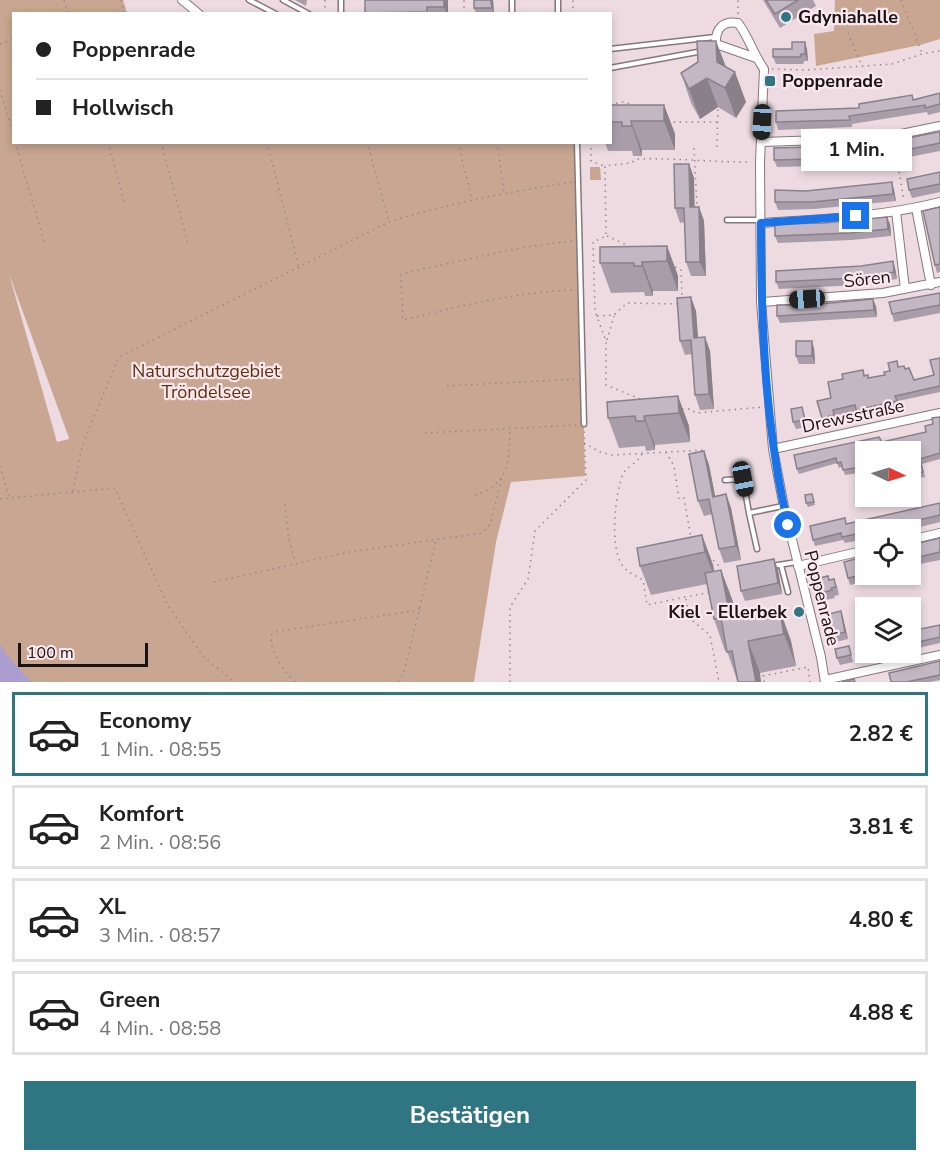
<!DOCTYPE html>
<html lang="de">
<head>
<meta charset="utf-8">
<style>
	:root { --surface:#fff; --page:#f2f2f2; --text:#222; --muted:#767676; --line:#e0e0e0; --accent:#307682 }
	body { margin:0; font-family:"Nunito Sans",sans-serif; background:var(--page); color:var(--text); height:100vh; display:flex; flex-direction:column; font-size:22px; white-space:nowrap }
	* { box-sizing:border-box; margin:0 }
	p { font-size:20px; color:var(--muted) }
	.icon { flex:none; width:33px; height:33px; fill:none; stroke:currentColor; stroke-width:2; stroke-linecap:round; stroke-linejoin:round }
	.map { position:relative; height:682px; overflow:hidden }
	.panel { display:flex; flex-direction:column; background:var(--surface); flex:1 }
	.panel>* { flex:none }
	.hud { position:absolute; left:12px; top:12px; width:600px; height:132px; border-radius:0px; box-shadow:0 3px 9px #0003; display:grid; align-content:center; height:132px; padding:0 24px; background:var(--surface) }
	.needle { width:39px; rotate:94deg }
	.tools { position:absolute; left:855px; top:441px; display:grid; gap:12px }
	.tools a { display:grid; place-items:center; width:66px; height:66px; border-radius:0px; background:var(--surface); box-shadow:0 3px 9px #0003; font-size:30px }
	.scale { position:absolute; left:18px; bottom:15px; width:130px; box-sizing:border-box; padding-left:6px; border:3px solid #191315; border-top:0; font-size:16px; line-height:21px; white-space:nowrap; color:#191315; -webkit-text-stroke:4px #fbe8ee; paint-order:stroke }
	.end { position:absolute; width:27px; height:27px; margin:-14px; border:8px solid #1a73e8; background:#fff; box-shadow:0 0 0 3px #fff }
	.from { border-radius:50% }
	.bubble { position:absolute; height:42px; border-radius:0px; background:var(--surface); box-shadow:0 3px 9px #0003; font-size:20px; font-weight:700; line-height:42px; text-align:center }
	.car { position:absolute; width:18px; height:36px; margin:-18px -9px; border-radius:8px; box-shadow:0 0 4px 2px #0007; background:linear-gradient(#222 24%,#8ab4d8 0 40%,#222 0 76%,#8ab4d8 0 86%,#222 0) }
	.hud b { display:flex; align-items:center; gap:21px; height:57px; font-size:22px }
	.hud b+b { border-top:2px solid var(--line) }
	.hud i { width:15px; height:15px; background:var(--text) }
	ul { padding:10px 0 0; list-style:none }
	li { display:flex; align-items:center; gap:18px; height:84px; margin:0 12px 9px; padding:0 12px; border:3px solid var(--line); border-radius:0px }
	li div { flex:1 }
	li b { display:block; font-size:22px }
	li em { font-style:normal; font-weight:700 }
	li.active { border-color:var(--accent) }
	li>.icon { width:54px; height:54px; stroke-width:1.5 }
	.button { display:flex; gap:12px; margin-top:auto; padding:12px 24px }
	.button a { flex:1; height:69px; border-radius:0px; background:var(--accent); color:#fff; font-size:24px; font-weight:700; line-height:69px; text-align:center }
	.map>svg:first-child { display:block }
</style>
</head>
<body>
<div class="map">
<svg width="940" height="682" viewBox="0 0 940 682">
	<rect width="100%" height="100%" fill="#eddbe1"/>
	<!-- green -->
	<path fill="#c8a691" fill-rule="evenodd" d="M0,0H123L127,13L14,14V142L577,143L585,476L511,482L496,542L474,682H0ZM9,274L69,438V439L57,442Z
		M835,0H940V39L920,45L816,66L814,34L834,31Z
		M590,167H600L601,180H590Z"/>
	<!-- water -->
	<path fill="#ab9dd0" d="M0,644L6,654L31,682H0Z"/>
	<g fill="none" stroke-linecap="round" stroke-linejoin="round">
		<!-- lane casing -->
		<g stroke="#87777c" stroke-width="7">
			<path id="lane" d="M249,0L276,14
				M283,0L309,14
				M341,0V14
				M512,14V0
				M558,14V0
				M610,49L715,37
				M610,68L703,51
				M577,142L584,424
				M727,220H760
				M725,480L743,479L749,513
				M757,549L749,513L783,506
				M781,565L788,592
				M772,566L797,562"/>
		</g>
		<!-- street casing -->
		<g stroke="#87777c" stroke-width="10">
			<path id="street" d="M182,0L199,14
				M756,58L716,44C715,29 723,20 738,23C749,37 753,54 764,69L760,162L761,302L773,449L784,507L821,657L825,682
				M761,142L882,138L940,126
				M916,208L931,285
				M896,211L905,289
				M761,223C821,219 881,217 940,202
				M761,302L883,293L940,282
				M773,449L940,413
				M910,540L940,533
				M798,566L866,550
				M825,680L940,655"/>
		</g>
		<!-- path -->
		<path stroke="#95888c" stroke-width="1.5" stroke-dasharray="1.5 4.5" stroke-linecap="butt" d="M64,0L68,14
			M121,0L125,14
			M325,0V14
			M901,0L922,53
			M464,14V0
			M573,14V0
			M738,14V0
			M848,33L861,64
			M0,44L14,39
			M772,69L806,70L892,64L922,54L940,51
			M0,90L14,136
			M610,104L624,102L633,105
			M668,120L673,122H718
			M15,142L45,244
			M108,142L125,205
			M161,142L188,244
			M267,142L299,268
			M367,142L389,221
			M458,142L472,200
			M497,142L504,192
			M591,142V161L604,166
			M717,147L718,107
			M694,148L697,207
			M897,160L904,200
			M607,236L629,246
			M572,241L519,248L405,273L401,275L403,320C460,306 516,292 575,290
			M675,267L681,270L682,297
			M597,316L614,315L627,303L678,304
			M607,340L614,316
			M447,386L576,379
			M640,399L606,385V341L595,311L593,242L606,236L605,166L631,163L637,159C675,158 712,162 750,162
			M682,409H690L696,413L763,407
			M425,433L577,425
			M584,443L600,452L612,455L706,450
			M666,452L674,466L679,499L684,498L691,538
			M642,454C638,463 627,466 623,474C615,493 610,545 621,563C626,572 634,575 643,580L647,605L710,592
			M0,466L9,497
			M73,491L82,446L119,357L389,222C449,203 511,192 572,182
			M475,495C510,485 509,460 510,430
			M0,499L115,488L167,604L203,656L234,682
			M285,504L289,540L295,562
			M709,556L718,565L719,572
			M214,582L349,552L482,533L490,525L502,477
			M686,599L689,618L710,635L719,682
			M295,682C284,671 268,650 272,634L279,631L414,611L421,608
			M398,682L403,675L407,660L436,540
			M510,682V607L528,579L535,531L586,480L584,430
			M764,682L763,676L808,667L810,682"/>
		<!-- lane -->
		<use href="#lane" stroke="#fff" stroke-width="4"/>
		<!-- street -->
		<use href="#street" stroke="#fff" stroke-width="8"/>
	</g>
	<!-- wall -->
	<path fill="#a99da9" d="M295,0H307L306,6Z
		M365,0H448V14H365Z
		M474,0H493L494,14H476L474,8Z
		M763,0H813L816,6L780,28Z
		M716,41L726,67L746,102L736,118L718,107L700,119L691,103L681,73L698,62Z
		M807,49L808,61H804V63L802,64H776L773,57Z
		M940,93V112L928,115L927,112L852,124V127L778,130L776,122L914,99Z
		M610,105H664L675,134V150H642V156H633L632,151H608L605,142H610Z
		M940,132V151L894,160L854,165L777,167L774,160L851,146L893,141Z
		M689,164L694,178V207H699L704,221L706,276H691L686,262L685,222L680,223L675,208Z
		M940,172V192L912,198L909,190Z
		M894,190L896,201L814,209L778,210L775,202Z
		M940,207V272L937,273L935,265Z
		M890,224L891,236L852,240L778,243L775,236Z
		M667,246L678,276V291H653V296H645L644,292L611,293L600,263Z
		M893,261L895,268L897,279L858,285L779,289L776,282Z
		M940,293V313L894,322L892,314Z
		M876,306L877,317L780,323L777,316Z
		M696,311L698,338L705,337L710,351L714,409L700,410L695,395L692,354L685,355L680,341Z
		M814,348L815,364H799L796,356Z
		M940,358V392L898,401L899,407L867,414V417L859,419L856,411L835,416L836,421L824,424L822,418L831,398L843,379L863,370L865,375L869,378L885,375L890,371L897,361L899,367L905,369L914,380L934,375Z
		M678,396L689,426L690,442L655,445V450L646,451L645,446L619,448L608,418Z
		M802,407L807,427L796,429L793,422Z
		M940,417V459L922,464L925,477L919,478L916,469L910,471V452H866V472L845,475L842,467L839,468L837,463L799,474L797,469L882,442L926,432Z
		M704,451L709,465L715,496L726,494L731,508L741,560L724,563L719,549L712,514L704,516L698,501Z
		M812,494L815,505L808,507L806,503Z
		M940,503V522L908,530H866V539L845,543L843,540L815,546L813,540L847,524Z
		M702,535L713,565L714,572L721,570L733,602L735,615L738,616L779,608L791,641L796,666L760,673L737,680L727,651H725L714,619L707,584L651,595L640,566Z
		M940,538V560L910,566V545Z
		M866,556V574H868L864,575L866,581L850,585L848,578Z
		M774,559L778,570L782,594L745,601L741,591Z
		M830,580L837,586L839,595L834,596L835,598L821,601L818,594Z
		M843,618L848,639L836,642L833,635Z
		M940,625V643L910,650V631Z
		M849,646L853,662L840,665L837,658Z
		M867,652H898L869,659Z
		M940,661V680L930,682H891Z"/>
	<!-- shaded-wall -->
	<path fill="#898089" d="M444,0H448V14H447L444,7Z
		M491,0H493L494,14L492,8Z
		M716,41L727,70L735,72L746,102L736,118L725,88L717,62Z
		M805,42L807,49L808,61L805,54Z
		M707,78L718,107L700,119L689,89Z
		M664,105L675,134V150L664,121Z
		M631,121L642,150V156L632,126Z
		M689,164L694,178L695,221L690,207Z
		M892,182L894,190L896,201L893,194Z
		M699,207L704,221L706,276L700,262Z
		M887,217L890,224L891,236L888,229Z
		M667,246L678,276V291L667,261Z
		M893,261L895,268L897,279L894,272Z
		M642,262L653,291V296L642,266Z
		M691,297L696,311L699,352L694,338Z
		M873,299L876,306L877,317L874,310Z
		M705,337L710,351L714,409L709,394Z
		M812,341L814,348L815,364L812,356Z
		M678,396L689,426L690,442L679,413Z
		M644,416L655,445V450L645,421Z
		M704,451L709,465L718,511L713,497Z
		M726,494L731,508L741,560L736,546Z
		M702,535L713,565L716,582L705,552Z
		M774,559L778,570L782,594L778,583Z
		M721,570L733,602L742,648L730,616Z
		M779,608L791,641L796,666L784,634Z
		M841,611L843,618L848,639L845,632Z
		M748,641L760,673L761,682H756Z"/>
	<!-- building -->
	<path fill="#c4b7c4" stroke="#898089" stroke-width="1.5" d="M365,0H444V7H427V12L365,13Z
		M474,0H491L492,8H474Z
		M766,0H798L775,14Z
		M697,41H716L717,62L735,72L725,88L707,78L689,89L681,73L698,62Z
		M792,42H805V54H801V56L799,57H773V49H792Z
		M940,93V104L925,108V105L849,116L850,120L776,122V111L859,108V104L912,95L913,100Z
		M610,105H664V121H631L632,126H622V122H610Z
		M938,132H940V143L891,153L852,158L774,160V148L851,146L893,141Z
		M674,164H689L690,207H699L700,262H686L684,208H675Z
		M940,172V184L909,190L907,179Z
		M892,182L893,194L812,202H775V190L806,191Z
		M940,207V264L935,265L923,211Z
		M887,217L888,229L850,233L775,236V224L824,223Z
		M667,246V261L642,262V266H634V263H600V247Z
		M893,261L894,272L855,278L776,282V271L861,266Z
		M940,293V305L892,314L889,302Z
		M691,297L694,338L705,337L709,394L695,395L691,340L680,341L677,298Z
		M873,299L874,310L777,316V305H809Z
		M796,341H812V356H796Z
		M940,358V386L895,396L897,401L865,408V411L857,413L855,405L833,410L834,415L822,418L817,401L831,398L828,382L843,379L842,374L863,370L864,376L868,375V378L885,375L884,372L890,371L888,363L897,361L898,367L904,366L905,369L909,368L914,380L934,375L930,360Z
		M678,396L679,413L644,416L645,421H636L635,416L608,418L607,402Z
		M802,407L805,420L793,422L791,409Z
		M940,417V453L920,459L923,472L917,473L915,464L910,465V452H891L890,449L888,447L866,452V466L843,470L841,462L837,463L836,458L797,469L794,455L879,437L882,442L926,432L925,426L933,424L932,418Z
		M704,451L713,497L726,494L736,546L719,549L709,499L698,501L689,454Z
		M812,494L814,502L806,503L805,495Z
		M940,503V515L875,530H866V532L842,537L841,533L813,540L810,526L845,518L846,524Z
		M702,535L705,552L640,566L637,548Z
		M940,538V552L910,559V545Z
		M866,556V568H862L863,575L848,578L844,562Z
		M774,559L778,583L741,591L737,566Z
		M721,570L730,616L737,614L738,616L779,608L784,634L748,641L756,682H738L732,651L727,652L721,618L714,619L705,573Z
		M828,576L829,580L834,579L836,587L831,588L832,590L818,594L815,579Z
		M841,611L845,632L833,635L829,614Z
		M940,625V637L910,644V631Z
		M849,646L851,655L837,658L835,649Z
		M940,661V675L906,682H891L889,673Z
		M854,679L855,682H842Z"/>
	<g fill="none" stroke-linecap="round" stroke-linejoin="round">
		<!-- route -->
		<path stroke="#1a73e8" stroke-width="8" d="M788,525C765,427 761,324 761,223L856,216"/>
	</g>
	<!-- markers -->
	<g fill="#307682" stroke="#fbe8ee" stroke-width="2">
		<circle cx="786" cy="17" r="6"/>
		<rect x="764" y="75" width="12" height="12" rx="3"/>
		<circle cx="799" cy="612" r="6"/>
	</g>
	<g text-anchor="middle" stroke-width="4.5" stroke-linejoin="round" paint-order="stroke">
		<!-- poi labels -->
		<g font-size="18" font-weight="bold" fill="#191315" stroke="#fbe8ee" text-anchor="start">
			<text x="798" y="23">Gdyniahalle</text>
			<text x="782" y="87">Poppenrade</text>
			<text x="787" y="618" text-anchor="end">Kiel - Ellerbek</text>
		</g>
		<!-- street labels -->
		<g font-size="18" fill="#191315" stroke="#fbe8ee">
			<text transform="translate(867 279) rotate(-6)" y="6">Sören</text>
			<text transform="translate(853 416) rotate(-12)" y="6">Drewsstraße</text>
			<text transform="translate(822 598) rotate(76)" y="6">Poppenrade</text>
		</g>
		<!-- park labels -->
		<g font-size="18" fill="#60300c" stroke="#fbe8ee">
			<text x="206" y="377">Naturschutzgebiet<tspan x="206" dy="21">Tröndelsee</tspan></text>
		</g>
	</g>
</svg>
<div class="tools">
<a><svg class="needle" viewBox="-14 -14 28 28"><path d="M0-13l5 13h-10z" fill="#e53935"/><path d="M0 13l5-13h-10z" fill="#767676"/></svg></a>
<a><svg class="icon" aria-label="locate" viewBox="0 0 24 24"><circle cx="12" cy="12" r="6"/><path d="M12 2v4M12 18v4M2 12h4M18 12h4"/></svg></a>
<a><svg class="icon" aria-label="layers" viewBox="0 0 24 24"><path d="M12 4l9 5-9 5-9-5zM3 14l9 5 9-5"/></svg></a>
</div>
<div class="scale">100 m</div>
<i class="end from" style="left:788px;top:525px"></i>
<i class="end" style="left:856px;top:216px"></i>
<div class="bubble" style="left:801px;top:129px;width:111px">1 Min.</div>
<i class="car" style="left:762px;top:122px;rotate:183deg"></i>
<i class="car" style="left:807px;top:299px;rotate:266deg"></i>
<i class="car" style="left:743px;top:479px;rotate:169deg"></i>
<div class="hud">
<b><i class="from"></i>Poppenrade</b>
<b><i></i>Hollwisch</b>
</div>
</div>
<section class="panel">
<ul>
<li class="active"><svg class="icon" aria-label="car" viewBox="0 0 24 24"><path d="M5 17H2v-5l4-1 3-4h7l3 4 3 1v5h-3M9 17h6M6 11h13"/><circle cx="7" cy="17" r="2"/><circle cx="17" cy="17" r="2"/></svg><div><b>Economy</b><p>1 Min. · 08:55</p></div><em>2.82 €</em></li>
<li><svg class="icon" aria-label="car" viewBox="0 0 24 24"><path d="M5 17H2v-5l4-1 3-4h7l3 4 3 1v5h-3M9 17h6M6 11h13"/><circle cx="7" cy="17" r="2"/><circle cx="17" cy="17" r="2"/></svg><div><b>Komfort</b><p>2 Min. · 08:56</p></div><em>3.81 €</em></li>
<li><svg class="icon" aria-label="car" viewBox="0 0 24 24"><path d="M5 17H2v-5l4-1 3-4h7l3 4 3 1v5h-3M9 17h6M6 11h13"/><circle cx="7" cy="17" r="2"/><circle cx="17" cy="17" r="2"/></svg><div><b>XL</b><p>3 Min. · 08:57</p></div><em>4.80 €</em></li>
<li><svg class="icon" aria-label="car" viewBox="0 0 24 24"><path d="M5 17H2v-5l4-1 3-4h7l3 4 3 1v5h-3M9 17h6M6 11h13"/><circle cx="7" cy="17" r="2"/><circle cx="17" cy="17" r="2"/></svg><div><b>Green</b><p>4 Min. · 08:58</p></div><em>4.88 €</em></li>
</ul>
<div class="button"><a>Bestätigen</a></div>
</section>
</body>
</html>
